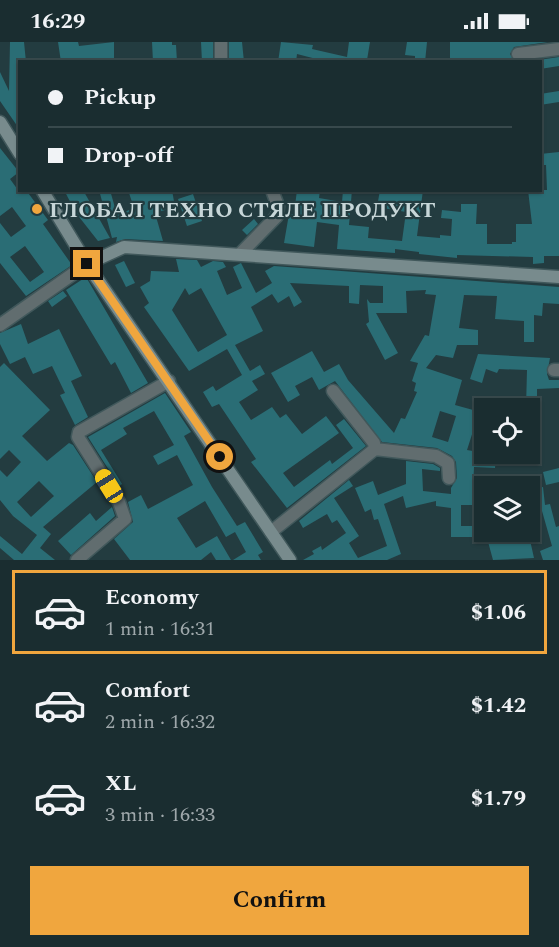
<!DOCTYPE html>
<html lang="en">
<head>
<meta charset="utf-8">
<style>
	:root { --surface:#1a2d30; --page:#233538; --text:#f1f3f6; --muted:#9fa8ab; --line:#38494c; --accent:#f0a63e }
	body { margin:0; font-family:Spectral,serif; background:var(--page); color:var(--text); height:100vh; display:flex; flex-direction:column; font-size:22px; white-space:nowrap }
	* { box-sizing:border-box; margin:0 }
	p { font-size:20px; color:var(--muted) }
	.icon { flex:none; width:33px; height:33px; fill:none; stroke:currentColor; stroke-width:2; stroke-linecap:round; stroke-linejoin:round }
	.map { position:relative; height:518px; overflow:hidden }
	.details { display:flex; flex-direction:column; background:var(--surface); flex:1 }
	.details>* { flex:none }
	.top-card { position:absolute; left:18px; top:18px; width:524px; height:132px; border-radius:0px; box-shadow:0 2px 4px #0004,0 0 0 2px var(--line); display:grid; align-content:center; height:132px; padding:0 30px; background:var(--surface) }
	.fabs { position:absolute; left:474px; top:356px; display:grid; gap:12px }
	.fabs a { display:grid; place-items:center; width:66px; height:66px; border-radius:0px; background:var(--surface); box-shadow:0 2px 4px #0004,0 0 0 2px var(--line); font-size:30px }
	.end { position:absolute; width:27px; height:27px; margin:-14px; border:8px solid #f0a63e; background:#111; box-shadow:0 0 0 3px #111 }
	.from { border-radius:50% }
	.car { position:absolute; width:18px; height:36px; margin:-18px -9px; border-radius:8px; box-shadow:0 0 4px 2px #0007; background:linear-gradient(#f5c518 24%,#345 0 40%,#f5c518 0 76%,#345 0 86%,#f5c518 0) }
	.top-card b { display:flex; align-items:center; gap:21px; height:57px; font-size:22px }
	.top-card b+b { border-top:2px solid var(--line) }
	.top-card i { width:15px; height:15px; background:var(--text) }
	ul { padding:10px 0 0; list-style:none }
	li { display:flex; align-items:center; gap:18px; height:84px; margin:0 12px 9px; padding:0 18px; border:3px solid transparent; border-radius:0px }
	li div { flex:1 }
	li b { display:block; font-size:22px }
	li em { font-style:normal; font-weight:700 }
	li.selected { border-color:var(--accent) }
	li>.icon { width:54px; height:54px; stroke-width:1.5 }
	.button { display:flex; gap:12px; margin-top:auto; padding:12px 30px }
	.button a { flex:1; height:69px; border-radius:0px; background:var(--accent); color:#111; font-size:24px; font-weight:700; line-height:69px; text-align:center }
	.status { display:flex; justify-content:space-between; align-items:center; height:42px; padding:0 30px; background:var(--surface); direction:ltr }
	.status svg { height:16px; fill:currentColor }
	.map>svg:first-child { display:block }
</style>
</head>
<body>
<div class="status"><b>16:29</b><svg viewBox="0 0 49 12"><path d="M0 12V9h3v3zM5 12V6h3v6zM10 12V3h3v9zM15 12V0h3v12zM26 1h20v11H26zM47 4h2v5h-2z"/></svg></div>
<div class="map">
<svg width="559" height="518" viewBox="0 0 559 518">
	<rect width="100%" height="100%" fill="#233c40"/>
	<!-- building -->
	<path fill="#2a6d75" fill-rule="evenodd" d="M10,0H24L26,20H20L17,36L20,88L0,59V30L9,49Z
		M58,0H78L79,4L114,0V16L61,20Z
		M152,0H172V3H176L177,20H153Z
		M201,0H213V20H202Z
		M229,0H242L244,20H229Z
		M281,0L313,3L312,7L347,15L349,0H370L367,18L351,16L353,20H328L297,12L296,20H278Z
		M407,0H427L425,20H415V14L405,13Z
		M450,0H548L514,5L510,12L515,20H450Z
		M559,15V24L540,27V20H525Z
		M559,49V60L540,63V52Z
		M0,106L19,130L10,137L18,148H26L48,178L43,182L72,223L26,254L0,221V181L11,195L26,184L12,165L0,174ZM25,204L44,230L30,240L10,215Z
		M559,110V214H544V221L533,222V215L457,213V216L419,212V210L395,207V211L337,207L339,183L317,180L314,205L284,201L289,172H294L297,148H320L319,156L342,160L343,148H352L349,183L369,185L368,196L402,199L406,170L377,165L380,148H423L417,194L440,196V193L451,194L452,177L441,176L442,168L461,170V162H477L476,182H487V202H512V200H516V182H532L528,148H547L546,123H540V112Z
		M64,148H83L110,196L98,199L76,171Z
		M99,148H110L117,173L134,166L128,148H172L175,165L155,171L163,199L125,197L116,200L117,195L112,196Z
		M193,152L202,179L187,184L178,157Z
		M254,177L258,182L247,193L242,188Z
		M176,217L197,218L201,225L213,219L223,220L226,225L217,229L227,253L242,246L233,225L241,221L256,251L272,241L265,229L274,224L559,245V262L543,261L542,274L534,273V300H524V279L495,277L497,254L464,253L459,286L478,288V303H457L453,316L436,313L426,326L462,338L455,363L484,371V385L475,383L467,408L496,413L495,426L474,425L473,446H484V463H461V484H480V495H451V466L436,464V459L406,466L403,454L384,462L401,512L387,518H303L314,512L312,509L321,504L322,508L346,491L337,478L332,481L327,472L303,486L299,479L349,438L353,444L334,456L359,494L349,501L358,516L387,504L378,477L374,478L371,467L365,470L355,446L373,439L378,453L406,442V419L433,422L440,426V429L422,427L423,449L451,452V446L457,436L456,420L452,414L437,406L382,400L335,339L319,348L312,335L295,344L300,353L288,360L271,331L312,309L324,330L339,322L348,338L394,391L401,376L405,377L417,350L414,349L416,341L412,339L418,321L410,319L425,293L429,294L436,253L425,252L426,248L406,249L407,271H376L398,311L385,318L366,282L369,280L367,257L370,261H383V244L360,243L359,262L349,261V244L290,241L302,260L294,265L289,254L278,261L272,252L251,265L263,289L235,303L250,329L260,323L265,332L252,339L258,348L239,360L251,378L272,365L280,376L286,372L302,392L326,374L339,391L283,431L294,445L330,418L332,422L353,406L336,383L344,377L366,404L287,466L251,420L256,417L219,362L212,365L203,350L213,344L216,349L242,333L227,307L189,329L144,265L149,261L140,245L150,239L151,229L179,230ZM185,246L189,253L201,246L227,293L198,310L172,268ZM440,369L456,374L448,400L432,395Z
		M124,219L135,241L126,245L115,223Z
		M86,235L148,341L131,351L115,320L111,323L66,248Z
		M63,249L67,254L52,265L48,259Z
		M21,282L28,302L59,287L82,334L71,339L88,375L75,383L60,353L65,351L52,324L33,332L25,315L10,322L0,302V291Z
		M478,312L550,316L547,332L549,338H559V346L537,347V366H526L527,328L499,327L497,331L486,327L482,341L470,337Z
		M4,321L50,368L22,394L47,419L69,401L73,403L97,440L43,485L51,492L40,506L55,518H14L0,506V494L22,512L37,493L13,474L0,458V428L7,435L21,420L9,408L0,417V325ZM39,439L54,454L31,475L17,460Z
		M165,351L191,390L184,394L212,445L237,484L245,480L263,510L258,513L261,518H233L246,510L235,490L226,495L205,459L177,476L196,506L217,494L231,518H216L211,510L201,518H130L114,497L133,480L128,460L141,453L148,467L193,443L177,413L158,423L153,414L174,403L154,369L123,386L127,392L101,408L122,442L119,444L88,395Z
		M559,426V440L546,443L543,430Z
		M543,445L545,463L550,462L556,485L559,484V518H543L540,509L552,504L542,469L530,470V447Z
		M112,465L115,474L71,513L58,499L90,471L96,479Z
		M504,489H519L522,500L530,498L534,516L493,518L487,496L505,492Z"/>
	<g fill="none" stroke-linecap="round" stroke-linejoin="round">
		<!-- street casing -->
		<g stroke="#41585b" stroke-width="15">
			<path id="street" d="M221,0V20
				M518,12L559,7
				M241,211L277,174L278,164L272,148
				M0,283L87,222
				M554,328H559
				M375,407L436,414L448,421L449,436
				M271,490L375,407L374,401L333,349
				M77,518L125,477L119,460L78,395L79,390L169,339"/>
		</g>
		<!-- secondary casing -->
		<g stroke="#41585b" stroke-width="15">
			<path id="secondary" d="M0,80L20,112
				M42,148L87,222L290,518
				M87,222L124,205L559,235"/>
		</g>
		<!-- street -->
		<use href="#street" stroke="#616d6f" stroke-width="12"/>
		<!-- secondary -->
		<use href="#secondary" stroke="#788b8d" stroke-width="12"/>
	</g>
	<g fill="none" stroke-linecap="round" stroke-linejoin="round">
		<!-- route -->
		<path stroke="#f0a63e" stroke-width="8" d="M87,222L220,415"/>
	</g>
	<!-- markers -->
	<circle fill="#f0a63e" stroke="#233c40" stroke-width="2" cx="37" cy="167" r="6"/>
	<g text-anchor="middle" stroke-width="4.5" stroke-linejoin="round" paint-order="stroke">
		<!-- poi labels -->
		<g font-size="22" font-weight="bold" fill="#c7d6d8" stroke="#233c40" text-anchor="start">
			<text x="49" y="175">ГЛОБАЛ ТЕХНО СТЯЛЕ ПРОДУКТ</text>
		</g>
	</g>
</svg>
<div class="fabs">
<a><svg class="icon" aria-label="locate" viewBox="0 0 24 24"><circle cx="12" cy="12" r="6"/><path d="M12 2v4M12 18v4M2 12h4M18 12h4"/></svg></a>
<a><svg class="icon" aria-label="layers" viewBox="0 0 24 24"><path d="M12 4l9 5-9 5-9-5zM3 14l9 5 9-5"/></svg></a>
</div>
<i class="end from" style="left:220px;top:415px"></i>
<i class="end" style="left:87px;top:222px"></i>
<i class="car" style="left:109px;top:444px;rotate:328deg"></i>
<div class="top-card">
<b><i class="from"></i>Pickup</b>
<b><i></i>Drop-off</b>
</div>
</div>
<section class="details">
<ul>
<li class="selected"><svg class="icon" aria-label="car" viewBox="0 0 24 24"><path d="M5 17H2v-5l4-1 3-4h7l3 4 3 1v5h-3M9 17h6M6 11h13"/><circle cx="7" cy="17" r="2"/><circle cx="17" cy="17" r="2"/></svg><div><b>Economy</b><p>1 min · 16:31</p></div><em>$1.06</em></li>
<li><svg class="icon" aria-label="car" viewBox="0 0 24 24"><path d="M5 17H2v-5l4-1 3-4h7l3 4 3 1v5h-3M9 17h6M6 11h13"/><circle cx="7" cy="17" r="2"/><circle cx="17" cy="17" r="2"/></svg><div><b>Comfort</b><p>2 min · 16:32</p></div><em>$1.42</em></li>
<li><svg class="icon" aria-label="car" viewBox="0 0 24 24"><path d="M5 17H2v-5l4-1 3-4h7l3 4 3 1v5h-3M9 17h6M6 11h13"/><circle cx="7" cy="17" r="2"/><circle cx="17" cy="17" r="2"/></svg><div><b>XL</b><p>3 min · 16:33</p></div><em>$1.79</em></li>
</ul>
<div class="button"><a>Confirm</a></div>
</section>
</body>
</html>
